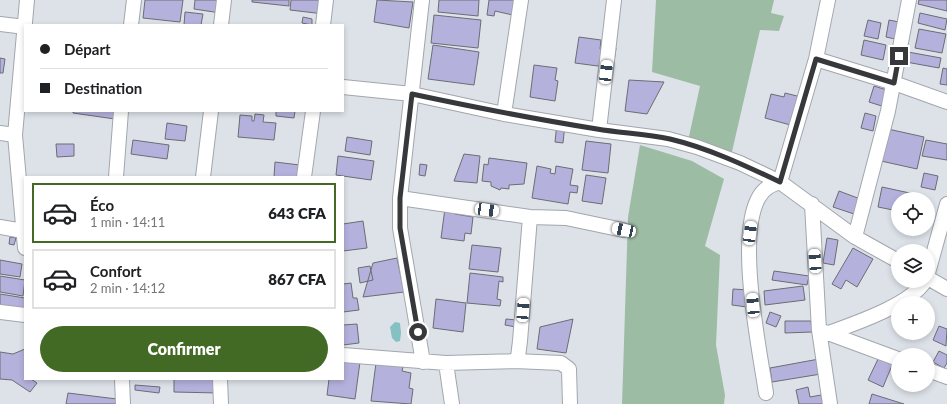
<!DOCTYPE html>
<html lang="fr">
<head>
<meta charset="utf-8">
<style>
	:root { --surface:#fff; --page:#f6f6f6; --text:#202124; --muted:#757577; --line:#e0e0e0; --accent:#436a25 }
	body { margin:0; font-family:Lato,sans-serif; background:var(--page); color:var(--text); height:100vh; display:flex; flex-direction:column; font-size:15px; white-space:nowrap }
	* { box-sizing:border-box; margin:0 }
	p { font-size:13px; color:var(--muted) }
	.icon { flex:none; width:22px; height:22px; fill:none; stroke:currentColor; stroke-width:2; stroke-linecap:round; stroke-linejoin:round }
	.map { position:relative; flex:1; overflow:hidden }
	.panel { position:absolute; left:24px; top:176px; width:320px; height:204px; display:flex; flex-direction:column; background:var(--surface); border-radius:0px; box-shadow:0 2px 6px #0003 }
	.panel>* { flex:none }
	.top-card { position:absolute; left:24px; top:24px; width:320px; height:88px; border-radius:0px; box-shadow:0 2px 6px #0003; display:grid; align-content:center; height:88px; padding:0 16px; background:var(--surface) }
	.fabs { position:absolute; left:891px; top:192px; display:grid; gap:8px }
	.fabs a { display:grid; place-items:center; width:44px; height:44px; border-radius:50%; background:var(--surface); box-shadow:0 2px 6px #0003; font-size:20px }
	.end { position:absolute; width:18px; height:18px; margin:-9px; border:5px solid #36383b; background:#fff; box-shadow:0 0 0 2px #fff }
	.from { border-radius:50% }
	.car { position:absolute; width:12px; height:24px; margin:-12px -6px; border-radius:5px; box-shadow:0 0 3px 1px #0007; background:linear-gradient(#fff 24%,#345 0 40%,#fff 0 76%,#345 0 86%,#fff 0) }
	.top-card b { display:flex; align-items:center; gap:14px; height:38px; font-size:15px }
	.top-card b+b { border-top:1px solid var(--line) }
	.top-card i { width:10px; height:10px; background:var(--text) }
	ul { padding:7px 0 0; list-style:none }
	li { display:flex; align-items:center; gap:12px; height:60px; margin:0 8px 6px; padding:0 8px; border:2px solid var(--line); border-radius:0px }
	li div { flex:1 }
	li b { display:block; font-size:15px }
	li em { font-style:normal; font-weight:800 }
	li.current { border-color:var(--accent) }
	li>.icon { width:36px; height:36px; stroke-width:1.5 }
	.action { display:flex; gap:8px; margin-top:auto; padding:8px 16px }
	.action a { flex:1; height:46px; border-radius:24px; background:var(--accent); color:#fff; font-size:16px; font-weight:800; line-height:46px; text-align:center }
	.map>svg:first-child { display:block }
</style>
</head>
<body>
<div class="map">
<svg width="947" height="404" viewBox="0 0 947 404">
	<rect width="100%" height="100%" fill="#dde2e9"/>
	<!-- green -->
	<path fill="#9dbca4" d="M656,0H774L771,13L784,16L779,31L760,30L731,156L688,141L700,86L652,72Z
		M640,145L692,161L724,179L705,246L720,255L716,345L725,395L724,404H622L628,217Z"/>
	<!-- water -->
	<path fill="#85c0c2" d="M395,322L400,323L401,333L400,341L396,342L392,338L390,327Z"/>
	<!-- building -->
	<path fill="#b4b2dd" stroke="#6c6c73" d="M145,0H183L180,22L143,18Z
		M195,0H229L227,14L194,9Z
		M252,0H289V6L252,2Z
		M291,0H326L324,14L290,10Z
		M377,0L413,2L409,28L374,22Z
		M439,0H479L478,16L438,12Z
		M489,0H518L517,16L495,11L494,16L487,15Z
		M919,0H947V11L918,4Z
		M185,12L203,14L201,25H184Z
		M920,13L947,19L945,30L918,23Z
		M434,15L481,20L478,48L431,43Z
		M303,17L312,19V25L302,23Z
		M868,20L881,23L878,39L864,36Z
		M889,20L899,22L895,39L886,37Z
		M919,29L946,34L942,53L915,48Z
		M579,37L601,40L600,49L605,50V46L616,48L613,68L575,63Z
		M864,40L886,45L883,60L861,55Z
		M433,45L479,52L474,85L428,79Z
		M908,52L941,58L939,68L906,62Z
		M0,58L5,59L3,73H0Z
		M534,65L557,68L555,80L558,81L555,101L530,97Z
		M943,68L947,69V85L940,84Z
		M629,80L664,82L647,114L625,111Z
		M874,86L890,91L885,107L869,102Z
		M785,93L801,97L794,126L765,118L771,94L784,97Z
		M73,111H116L115,119L73,113Z
		M276,111H295L294,118L276,116Z
		M865,113L876,116L873,131L861,128Z
		M255,114L264,115L263,122L276,123L274,140L238,137L240,115L252,116V121H254Z
		M167,123L187,126L185,141L165,139Z
		M557,123L565,124L563,143L555,142Z
		M888,129L924,137L917,169L881,161Z
		M347,137L372,141L370,155L345,151Z
		M133,140L169,145L167,159L131,154Z
		M926,140L947,144V160L922,156Z
		M586,141L611,144L608,173L582,170Z
		M56,144H74V156L57,157Z
		M464,154L480,156L477,183L454,181Z
		M338,156L374,161L371,180L336,175Z
		M489,158L527,163L524,184L509,185V189L501,188L500,190L491,186V182L482,181L484,164L488,165Z
		M275,162L308,166L307,177H274Z
		M420,164L427,165L425,176L419,175Z
		M537,166L551,169L550,173L555,174L556,166L573,169L570,185L578,186L577,193L570,192L568,204L532,198Z
		M924,173L938,176L935,190L921,187Z
		M586,175L606,178L602,204L582,201Z
		M882,187L919,195V199H898V211L878,207Z
		M839,191L863,200L857,215L833,207Z
		M446,201L456,202L455,214L473,217L471,234L465,233L464,241L441,238Z
		M363,221L367,248L343,251V224Z
		M914,229H921L920,233L913,232Z
		M10,237L16,238L14,245L9,244Z
		M827,238L838,240L834,265L823,263Z
		M472,245L501,248L498,272L469,269Z
		M853,248L873,259L857,287L846,280L841,289L832,284Z
		M397,258L404,292L363,297L373,263Z
		M0,260L22,264L20,277L0,274Z
		M370,266L373,280L360,283L358,268Z
		M774,271L809,276L807,285L772,280Z
		M470,273L503,277V282L499,281L497,299L501,300L500,306L467,303Z
		M0,276L25,280L23,296L0,292Z
		M351,283L353,298H357L359,310L343,312V284Z
		M803,286L805,300L765,305L764,291Z
		M733,289L749,290L747,307L732,305Z
		M0,294L25,298V311L0,307Z
		M436,299L466,303L463,332L433,328Z
		M770,312L781,316L776,327L766,323Z
		M506,319L517,320L516,327L505,325Z
		M573,319L566,353L537,349L540,327Z
		M785,321H811L812,332L785,333Z
		M357,324L359,343L343,345V325Z
		M939,326L947,329L946,346L933,340Z
		M25,349V379H31L37,383L30,392L12,380L0,379V352L13,354Z
		M939,351L947,355V363L944,368L933,362Z
		M879,357L893,363L883,387L868,380Z
		M819,359L821,374L772,382L770,368Z
		M343,360L360,362L355,399L327,395L329,379H343Z
		M376,363L403,367L402,371L411,373L409,388L413,389L411,404L371,401Z
		M174,379H218V393L174,392Z
		M135,385L160,387L159,393L135,390Z
		M808,387L810,397L821,395L823,404H799L796,390Z
		M68,393L117,399L116,404H66Z
		M872,394L904,404H869Z"/>
	<g fill="none" stroke-linecap="round" stroke-linejoin="round">
		<!-- minor casing -->
		<g stroke="#a2a6ad" stroke-width="16">
			<path id="minor" d="M422,0L400,198V228L423,362
				M0,24L25,27
				M131,25L134,0
				M221,25L224,0
				M323,25L326,0
				M816,59L894,83L947,102
				M343,87L412,94L504,114L599,130L668,139L697,147L740,163L780,182L855,237L898,261
				M504,114L521,0
				M599,130L614,0
				M0,133L15,135
				M116,177L121,111
				M203,177L211,111
				M304,177L313,111
				M400,198L530,217L566,218L623,230
				M812,204L819,330L830,404
				M0,227L23,231
				M855,237L888,111L909,0
				M25,248L15,135L27,0
				M928,273L947,204
				M928,278L947,289
				M0,312L25,315
				M825,332L898,359
				M829,333C856,323 910,305 925,281
				M343,355L446,363L515,361L518,357L520,341L530,217
				M515,361L561,363L569,369L570,404
				M446,363L452,404
				M928,370L947,377
				M122,379L123,404
				M220,379L221,404
				M766,393C759,347 736,236 759,197C764,188 771,185 780,182L816,59L828,0"/>
		</g>
		<!-- minor -->
		<use href="#minor" stroke="#fff" stroke-width="14"/>
	</g>
	<g fill="none" stroke-linecap="round" stroke-linejoin="round">
		<!-- route -->
		<path stroke="#36383b" stroke-width="5" d="M418,332L400,228V198L412,94C473,107 535,119 597,129C621,133 646,134 670,139C708,148 744,165 780,182L816,59L894,83L899,56"/>
	</g>
</svg>
<div class="fabs">
<a><svg class="icon" aria-label="locate" viewBox="0 0 24 24"><circle cx="12" cy="12" r="6"/><path d="M12 2v4M12 18v4M2 12h4M18 12h4"/></svg></a>
<a><svg class="icon" aria-label="layers" viewBox="0 0 24 24"><path d="M12 4l9 5-9 5-9-5zM3 14l9 5 9-5"/></svg></a>
<a>+</a>
<a>−</a>
</div>
<i class="end from" style="left:418px;top:332px"></i>
<i class="end" style="left:899px;top:56px"></i>
<i class="car" style="left:606px;top:72px;rotate:7deg"></i>
<i class="car" style="left:487px;top:210px;rotate:98deg"></i>
<i class="car" style="left:624px;top:230px;rotate:282deg"></i>
<i class="car" style="left:750px;top:233px;rotate:8deg"></i>
<i class="car" style="left:815px;top:261px;rotate:356deg"></i>
<i class="car" style="left:753px;top:305px;rotate:355deg"></i>
<i class="car" style="left:523px;top:310px;rotate:4deg"></i>
<div class="top-card">
<b><i class="from"></i>Départ</b>
<b><i></i>Destination</b>
</div>
<section class="panel">
<ul>
<li class="current"><svg class="icon" aria-label="car" viewBox="0 0 24 24"><path d="M5 17H2v-5l4-1 3-4h7l3 4 3 1v5h-3M9 17h6M6 11h13"/><circle cx="7" cy="17" r="2"/><circle cx="17" cy="17" r="2"/></svg><div><b>Éco</b><p>1 min · 14:11</p></div><em>643 CFA</em></li>
<li><svg class="icon" aria-label="car" viewBox="0 0 24 24"><path d="M5 17H2v-5l4-1 3-4h7l3 4 3 1v5h-3M9 17h6M6 11h13"/><circle cx="7" cy="17" r="2"/><circle cx="17" cy="17" r="2"/></svg><div><b>Confort</b><p>2 min · 14:12</p></div><em>867 CFA</em></li>
</ul>
<div class="action"><a>Confirmer</a></div>
</section>
</div>
</body>
</html>
